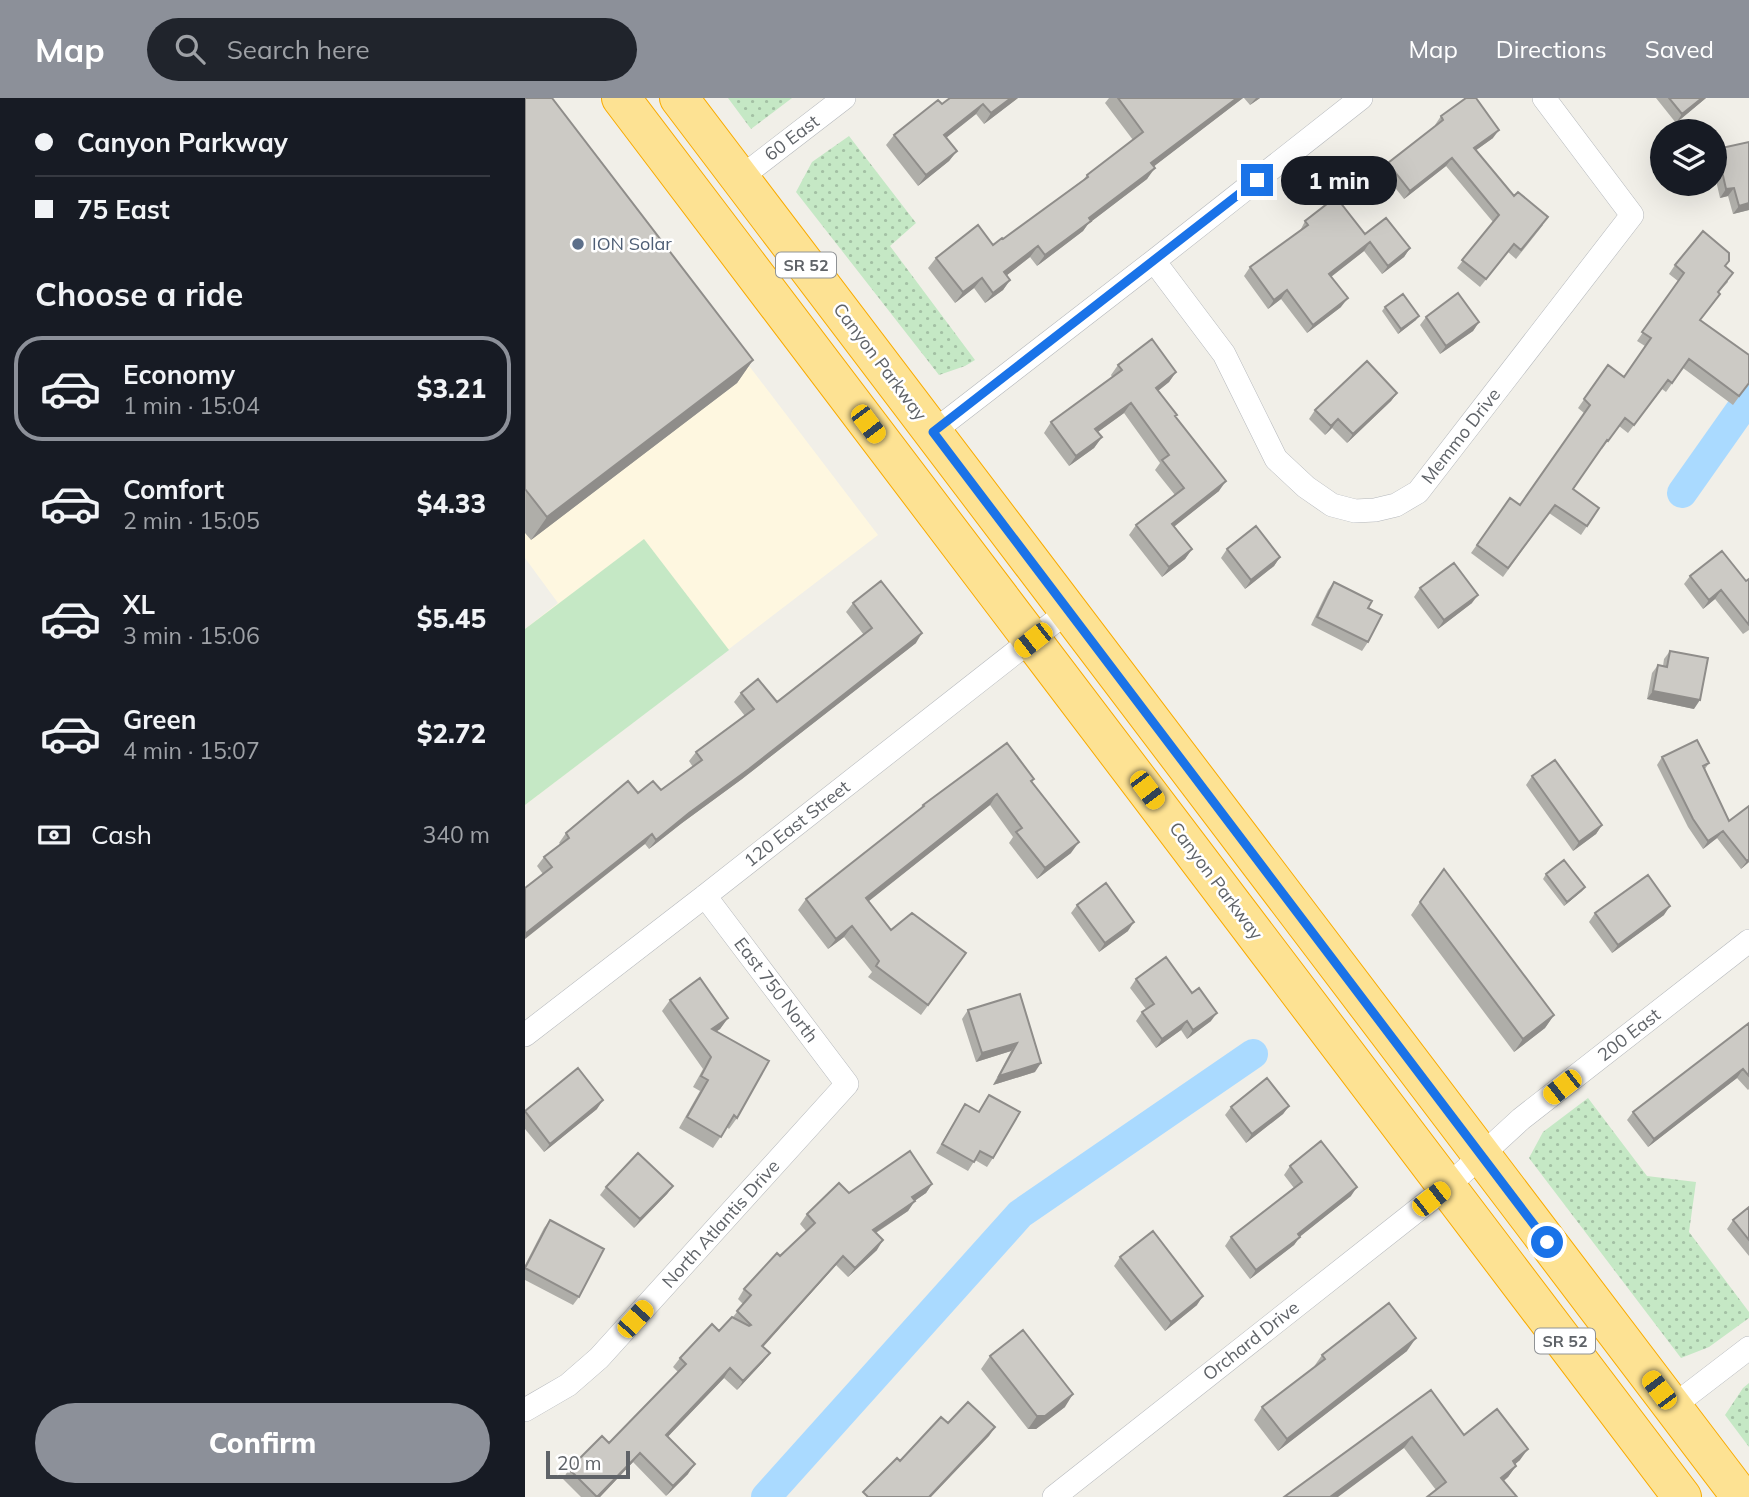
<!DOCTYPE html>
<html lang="en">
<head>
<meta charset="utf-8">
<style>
	:root { --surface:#171b24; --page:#20242c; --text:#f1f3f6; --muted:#9ea1a6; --line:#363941; --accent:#8c9099 }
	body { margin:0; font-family:Mulish,sans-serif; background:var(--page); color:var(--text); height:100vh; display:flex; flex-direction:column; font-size:26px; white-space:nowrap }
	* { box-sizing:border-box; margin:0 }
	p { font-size:23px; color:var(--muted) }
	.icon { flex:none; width:38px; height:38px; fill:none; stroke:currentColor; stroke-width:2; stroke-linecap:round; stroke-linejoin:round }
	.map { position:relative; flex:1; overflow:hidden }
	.details { display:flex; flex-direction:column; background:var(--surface); width:525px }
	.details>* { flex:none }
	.hud { display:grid; align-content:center; height:154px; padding:0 35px; background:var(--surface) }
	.buttons { position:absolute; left:1125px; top:21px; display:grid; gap:14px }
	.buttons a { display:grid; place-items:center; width:77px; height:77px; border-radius:50%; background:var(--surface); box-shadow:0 7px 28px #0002; font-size:35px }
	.scale { position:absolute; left:21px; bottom:18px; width:84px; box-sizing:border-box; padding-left:7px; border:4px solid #5f6368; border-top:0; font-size:19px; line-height:24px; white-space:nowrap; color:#5f6368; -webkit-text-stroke:5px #fff; paint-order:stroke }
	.end { position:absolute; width:32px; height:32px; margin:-16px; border:9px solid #1a73e8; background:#fff; box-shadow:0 0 0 4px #fff }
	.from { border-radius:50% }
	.bubble { position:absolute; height:49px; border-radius:24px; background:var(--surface); box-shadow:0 7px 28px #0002; font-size:23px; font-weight:800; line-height:49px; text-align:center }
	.car { position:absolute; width:21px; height:42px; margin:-21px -10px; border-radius:9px; box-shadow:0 0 5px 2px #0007; background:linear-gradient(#f5c518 24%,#345 0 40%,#f5c518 0 76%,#345 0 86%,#f5c518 0) }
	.hud b { display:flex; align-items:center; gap:24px; height:66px; font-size:26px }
	.hud b+b { border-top:2px solid var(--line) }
	.hud i { width:18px; height:18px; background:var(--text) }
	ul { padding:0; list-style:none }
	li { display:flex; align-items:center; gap:21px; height:105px; margin:0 14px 10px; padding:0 21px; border:4px solid transparent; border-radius:28px }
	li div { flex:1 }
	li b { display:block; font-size:26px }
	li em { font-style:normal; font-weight:800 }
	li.current { border-color:var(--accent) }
	li>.icon { width:63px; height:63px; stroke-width:1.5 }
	h2 { padding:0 35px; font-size:32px; line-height:84px }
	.pay { display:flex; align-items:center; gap:18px; height:77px; padding:0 35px; font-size:26px }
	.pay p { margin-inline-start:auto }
	.cta { display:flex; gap:14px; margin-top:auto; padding:14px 35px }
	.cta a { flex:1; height:80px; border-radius:42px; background:var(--accent); color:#fff; font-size:28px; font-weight:800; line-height:80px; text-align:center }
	header { display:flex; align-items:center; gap:42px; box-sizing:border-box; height:98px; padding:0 35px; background:var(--accent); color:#fff }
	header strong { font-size:33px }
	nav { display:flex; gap:38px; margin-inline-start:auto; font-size:24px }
	.search { width:490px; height:63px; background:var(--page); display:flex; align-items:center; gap:18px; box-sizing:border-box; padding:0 24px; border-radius:38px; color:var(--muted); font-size:26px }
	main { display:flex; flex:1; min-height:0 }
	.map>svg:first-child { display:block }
</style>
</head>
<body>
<header>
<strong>Map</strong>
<div class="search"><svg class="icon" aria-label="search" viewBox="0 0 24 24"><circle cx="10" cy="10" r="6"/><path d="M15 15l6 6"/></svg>Search here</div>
<nav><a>Map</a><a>Directions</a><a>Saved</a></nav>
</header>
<main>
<section class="details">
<div class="hud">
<b><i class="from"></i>Canyon Parkway</b>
<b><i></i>75 East</b>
</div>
<h2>Choose a ride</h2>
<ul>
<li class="current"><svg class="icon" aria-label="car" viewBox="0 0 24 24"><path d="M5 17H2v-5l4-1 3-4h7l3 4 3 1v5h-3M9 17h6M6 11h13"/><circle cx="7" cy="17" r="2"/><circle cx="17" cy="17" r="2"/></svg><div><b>Economy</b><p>1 min · 15:04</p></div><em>$3.21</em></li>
<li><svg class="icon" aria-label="car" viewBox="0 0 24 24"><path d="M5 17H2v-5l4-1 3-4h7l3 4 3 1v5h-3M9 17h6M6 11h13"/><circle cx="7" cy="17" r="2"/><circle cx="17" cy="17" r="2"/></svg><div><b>Comfort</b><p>2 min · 15:05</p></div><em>$4.33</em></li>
<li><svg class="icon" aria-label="car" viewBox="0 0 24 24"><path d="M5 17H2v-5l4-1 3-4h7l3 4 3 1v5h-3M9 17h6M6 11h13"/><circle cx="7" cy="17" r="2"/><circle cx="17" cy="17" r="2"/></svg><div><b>XL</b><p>3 min · 15:06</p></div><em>$5.45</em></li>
<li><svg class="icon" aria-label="car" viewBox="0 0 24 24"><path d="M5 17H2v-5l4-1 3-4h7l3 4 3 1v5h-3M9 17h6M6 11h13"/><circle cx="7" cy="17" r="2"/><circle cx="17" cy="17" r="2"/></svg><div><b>Green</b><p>4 min · 15:07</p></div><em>$2.72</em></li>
</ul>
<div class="pay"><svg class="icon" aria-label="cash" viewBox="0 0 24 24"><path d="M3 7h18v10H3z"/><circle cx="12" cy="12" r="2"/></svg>Cash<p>340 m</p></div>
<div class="cta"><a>Confirm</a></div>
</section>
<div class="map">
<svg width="1224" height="1399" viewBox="0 0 1224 1399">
	<defs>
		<pattern id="park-dots" width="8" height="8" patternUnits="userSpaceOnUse" patternTransform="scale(1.75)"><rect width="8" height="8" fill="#c5e8c5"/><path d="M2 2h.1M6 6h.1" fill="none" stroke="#a3c0a4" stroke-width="1.8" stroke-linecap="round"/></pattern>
	</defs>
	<rect width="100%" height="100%" fill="#f1efe8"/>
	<!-- commercial -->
	<path fill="#fef7e0" d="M0,0H20L353,437L0,707V531L33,505L0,460Z"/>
	<!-- park -->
	<path fill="url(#park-dots)" d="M203,0H267L226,31Z
		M324,38L391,125L365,148L450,262L440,268L414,277L271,94L287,64Z
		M1063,1000L1122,1078L1171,1084L1164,1134L1224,1214V1220L1184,1249L1156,1260L1004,1060L1018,1034Z
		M1224,1285V1349L1200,1317L1218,1290Z"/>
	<!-- garden -->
	<path fill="#c5e8c5" d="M119,441L204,552L0,707V531Z"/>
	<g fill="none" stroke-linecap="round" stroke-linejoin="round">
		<!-- canal -->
		<path stroke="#aadaff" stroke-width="30" d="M1157,395L1224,300
			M241,1399L495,1116L728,956"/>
		<!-- street casing -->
		<g stroke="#b5b8bc" stroke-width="24">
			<path id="street" d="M215,80L319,0
				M629,163L699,256L751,361L781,389L807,407L830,413L850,412L871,407L893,394L1107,117L1019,0
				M408,334L629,163L836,0
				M0,937L180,798L543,513
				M1147,1309L1224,1250
				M0,1312L43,1287L74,1260L322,986L180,798
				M529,1399L923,1088L996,1021L1224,843"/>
		</g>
		<!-- highway casing -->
		<g stroke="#f9ab00" stroke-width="40">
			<path id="highway" d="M96,0L1157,1399
				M154,0L1216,1399"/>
		</g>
		<!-- street -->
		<use href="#street" stroke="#fff" stroke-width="23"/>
		<!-- highway -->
		<use href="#highway" stroke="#fde293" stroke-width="38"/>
	</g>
	<!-- wall -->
	<path fill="#afaea9" d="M0,0L228,262L212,285L6,442L0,435Z
		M493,0L459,26L451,16L421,40L432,53L424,63L393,88L361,47L369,37L417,6Z
		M584,0H718L629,68L622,81L563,126L558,133L512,168L505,159L482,177L485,182L478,192L460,205L449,190L430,205L403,170L411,160L468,147L478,141L558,82L562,77L608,42L580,5Z
		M719,0H735L725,7Z
		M1131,0H1181L1151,25Z
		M916,18L968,40L951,52L989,98L1018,127L991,161L983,154L955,189L932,170L968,124L921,68L879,101L857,73L863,65L911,28L910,27Z
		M1224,44V112L1208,116L1203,98L1195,100L1190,78V54L1192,51Z
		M780,123L840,136L885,150L879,159L857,176L839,153L806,179L816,209L782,235L756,201L743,211L719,178L725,169L775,133Z
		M1150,167L1200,169L1203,184L1193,195L1189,205L1175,222L1224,285L1208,307L1158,270L1141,294L1137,291L1103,335L1094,328L1077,351H1076L1048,391L1074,410L1056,437L1024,415L978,479L946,455L985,400L995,407L1059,315L1053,310L1083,267L1099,279L1120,248L1112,243L1153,183L1144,176Z
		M860,209L891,222L873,236L857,213Z
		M901,219L954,224L948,233L915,256L895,227Z
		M593,267L651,274L644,284L633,293L652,317L650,319L694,393L649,428L667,451L660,461L637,479L604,437L611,427L650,397L630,372L635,365L599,315L573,334L577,339L569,350L544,368L519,335L526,324L587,279L586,277Z
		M872,295L866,303L822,345L807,330L800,337L784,321L790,312Z
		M702,451L755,459L749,468L720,491L696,460Z
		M1165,478L1221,483L1224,481V532L1218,536L1190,501L1178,511L1159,486Z
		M809,484L843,510V544L837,553L786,527L803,492Z
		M895,490L947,505L913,531L889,499Z
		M328,505L391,545L217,681L157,725L124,751L120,746L18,776L12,768L19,759L35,746L34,745L41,735L113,695L136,692L168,669L164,663L171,654L220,618L209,604L216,595L252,604L339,537L321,514Z
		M1145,553L1169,611L1122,601L1127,575L1133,567L1138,568L1139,561Z
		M1137,659L1184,665L1180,671L1204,723L1224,708V764L1216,771L1192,740L1178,751L1163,729L1132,667Z
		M1007,678L1077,727L1071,736L1048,753L1001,687Z
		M509,681L507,684L546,755L512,781L484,745L488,739L465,707L343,803L366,832L441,855L396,917L343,879L347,874L319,839L303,851L273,812L281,801L394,712L398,707Z
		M1021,776L1060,789L1057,793L1039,808L1018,781Z
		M895,804L1029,917L1020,930L989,954L886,817Z
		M552,807L603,833L574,854L546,815Z
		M1070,815L1139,817L1087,855L1064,824Z
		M611,881L686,923L662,941L656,932L631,950L611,923L617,914L621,911L605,890Z
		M495,896L510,974L468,987L486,953L451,964L437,921L443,912Z
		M145,902L203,920L195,931L192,933L212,1020L204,1031L202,1029L188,1050L154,1030L175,993L168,989L178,971L137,913Z
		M1224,925V991L1223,992L1212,980L1123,1049L1102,1022L1108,1014Z
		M464,997L468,1060L462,1069L450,1062L443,1073L411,1055L440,1006L453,1014Z
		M764,1008L758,1016L721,1045L700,1017L706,1009Z
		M72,1011L19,1054L0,1031V1013Z
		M765,1068L826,1098L775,1138L769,1147L725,1181L700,1148L706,1139L769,1090L759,1077Z
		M407,1086L401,1095L389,1103L383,1113L351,1135L352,1152L323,1179L311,1167L238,1248L245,1255L238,1264L212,1292L199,1280L142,1339L163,1376L141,1398L108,1364L75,1399H56L38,1381L44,1371L84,1345L153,1274L148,1269L155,1260L194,1233L208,1219L218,1206L213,1201L219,1191L281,1133L275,1126L282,1116L324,1095Z
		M148,1088L142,1096L109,1130L75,1097L81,1089Z
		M1224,1109V1158L1202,1131L1208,1122Z
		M25,1122L54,1199L48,1207L0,1182V1167L19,1130Z
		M595,1159L672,1207L640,1233L589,1168Z
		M882,1253L753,1353L729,1322L737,1309L788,1270L797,1257Z
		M465,1258L540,1309L511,1331H503L456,1271Z
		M906,1292L939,1337L995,1362L990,1366L991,1368L983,1379L979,1383L911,1392L879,1350Z"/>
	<!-- shaded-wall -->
	<path fill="#8f8d8a" d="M486,0H493L459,26L466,15Z
		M712,0H718L619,76L626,65Z
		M731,0H735L725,7Z
		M1177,0H1181L1151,25L1157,16Z
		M458,6L451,16L412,47L419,37Z
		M974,32L968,40L943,58L949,50Z
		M432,53L424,63L393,88L401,77Z
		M927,60L921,68L879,101L885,93Z
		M630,70L622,81L563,126L558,133L512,168L520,157L564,120Z
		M1209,90L1203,98L1195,100L1201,91Z
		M1224,105V112L1208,116L1214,108Z
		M845,144L839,153L798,185L804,176Z
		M513,148L505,159L472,185L479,174Z
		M885,150L879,159L857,176L863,168Z
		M457,180L449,190L430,205L438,194Z
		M485,182L478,192L460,205L468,195Z
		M762,192L756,201L743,211L749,202Z
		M823,200L816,209L782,235L788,227Z
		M894,218L891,222L873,236L876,231Z
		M954,224L948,233L915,256L921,248Z
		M228,262L212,285L6,442L22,419Z
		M651,274L644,284L624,300L631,290Z
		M872,295L866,303L822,345L828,336Z
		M606,305L599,315L563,341L570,331Z
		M813,321L807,330L800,337L806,328Z
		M577,339L569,350L544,368L551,358Z
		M701,383L694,393L640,436L647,426Z
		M667,451L660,461L637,479L644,469Z
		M755,459L749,468L720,491L726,482Z
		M1196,492L1190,501L1178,511L1184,502Z
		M953,497L947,505L913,531L919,522Z
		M397,535L391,545L217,681L157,725L124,751L131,742L164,715Z
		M1128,593L1175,602L1169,611L1122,601Z
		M472,696L465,707L334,811L341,800Z
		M1077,727L1071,736L1048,753L1054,744Z
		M1198,733L1192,740L1178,751L1183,743Z
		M127,736L120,746L0,841V836Z
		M554,744L546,755L512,781L520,770Z
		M1224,761V764L1216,771L1222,763Z
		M1060,789L1057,793L1039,808L1042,804Z
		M1145,808L1139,817L1087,855L1093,847Z
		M609,824L603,833L574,854L580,845Z
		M327,828L319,839L303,851L311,841Z
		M692,915L686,923L662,941L668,932Z
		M1029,917L1020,930L989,954L998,941Z
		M203,920L195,931L179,942L187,931Z
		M662,923L656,932L631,950L637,941Z
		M492,945L486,953L451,964L457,955Z
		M516,965L510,974L468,987L474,978Z
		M1218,971L1212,980L1123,1049L1129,1041Z
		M78,1002L72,1011L19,1054L25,1046Z
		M764,1008L758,1016L721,1045L727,1036Z
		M407,1086L401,1095L381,1109L387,1099Z
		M148,1088L142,1096L109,1130L115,1121Z
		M832,1089L826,1098L767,1145L773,1136Z
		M390,1103L383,1113L341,1141L348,1132Z
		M775,1139L769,1147L725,1181L731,1172Z
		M358,1142L352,1152L323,1179L330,1170Z
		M318,1158L311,1167L231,1257L237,1248Z
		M678,1198L672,1207L640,1233L646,1224Z
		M891,1240L882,1253L753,1353L762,1341Z
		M245,1255L238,1264L212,1292L218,1283Z
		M205,1270L199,1280L135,1347L141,1337Z
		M548,1296L540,1309L511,1331H503L512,1318Z
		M470,1329L464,1338L406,1399H404Z
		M887,1339L879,1350L813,1399H805Z
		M1003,1351L995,1362L980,1375L988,1363Z
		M115,1355L108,1364L75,1399H72Z
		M170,1366L163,1376L141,1398L148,1388Z
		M991,1368L983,1379L968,1391L976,1380Z"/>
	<!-- building -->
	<path fill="#cccac5" stroke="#8f8d8a" stroke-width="2" d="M0,0H27L228,262L22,419L0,391Z
		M425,0H486L466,15L458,6L419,37L432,53L401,77L369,37L413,2L417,6Z
		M593,0H712L626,65L630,70L564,120L566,123L520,157L513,148L479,174L485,182L468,195L457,180L438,194L411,160L453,127L468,147L477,140L478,141L563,79L562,77L618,34Z
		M941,0H951L974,32L949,50L989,98L993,94L1023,119L996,152L989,146L961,181L937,162L974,117L927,60L885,93L863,65L918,22L916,18Z
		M1144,0H1177L1157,16Z
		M1224,44V105L1214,108L1209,90L1201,91L1192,51Z
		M811,99L840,136L861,120L885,150L863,168L845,144L804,176L823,200L788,227L762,192L749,202L725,169L783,127L780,123Z
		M1178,133L1204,155V163L1200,168L1208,175L1193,194L1195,196L1175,222L1224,257V285L1214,298L1164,261L1147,285L1143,282L1109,327L1100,320L1083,343L1082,342L1048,391L1074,410L1062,428L1030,407L983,470L952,447L985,400L995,407L1065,307L1059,301L1083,267L1099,279L1126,240L1117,234L1159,175L1150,167Z
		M933,195L954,224L921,248L901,219Z
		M878,196L894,218L876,231L860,209Z
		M627,241L651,274L631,290L652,317L650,318L701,383L647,426L667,451L644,469L611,427L659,390L637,362L644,357L606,305L570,331L577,339L551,358L526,324L597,272L593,267Z
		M842,263L872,295L828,336L813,321L806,328L790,312Z
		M731,428L755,459L726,482L702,451Z
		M1197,453L1221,483L1224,481V527L1196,492L1184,502L1165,478Z
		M929,465L953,497L919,522L895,490Z
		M356,483L397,535L224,671L164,715L131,742L127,736L0,836V790L27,769L19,759L44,740L41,735L103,683L113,695L128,683L136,692L177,662L171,654L229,611L216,595L233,581L252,604L347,530L328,505Z
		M809,484L847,503L843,510L857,517L843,544L792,519Z
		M1145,553L1183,560L1175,602L1128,593L1133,567L1142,569Z
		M1172,642L1184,665L1178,668L1204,723L1224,708V761L1222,763L1198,733L1183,743L1168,721L1137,659Z
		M482,645L509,681L506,683L554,744L520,770L491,734L497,730L472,696L341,800L366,832L387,815L441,855L403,907L351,868L354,863L327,828L311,841L281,801L399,708L398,707Z
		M1030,662L1077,727L1054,744L1007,678Z
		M1039,762L1060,789L1042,804L1021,776Z
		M919,771L1029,917L998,941L895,804Z
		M1123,777L1145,808L1093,847L1070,815Z
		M581,785L609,824L580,845L552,807Z
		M641,859L667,895L674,890L692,915L668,932L662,923L637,941L617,914L629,906L611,881Z
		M175,880L203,920L187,931L244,963L212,1020L209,1017L196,1039L162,1019L183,982L176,978L186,959L145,902Z
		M495,896L516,965L474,978L492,945L457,955L443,912Z
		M1224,925V978L1218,971L1129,1041L1108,1014Z
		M53,970L78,1002L25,1046L0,1013Z
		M742,980L764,1008L727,1036L706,1009Z
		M464,997L495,1014L468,1060L455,1053L449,1064L417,1046L440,1006L454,1014Z
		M796,1043L832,1089L773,1136L775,1139L731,1172L706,1139L777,1084L765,1068Z
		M385,1053L407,1086L387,1099L390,1103L348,1132L358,1142L330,1170L318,1158L237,1248L245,1255L218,1283L205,1270L141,1337L170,1366L148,1388L115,1355L72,1399L44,1371L77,1338L84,1345L161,1266L155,1260L187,1226L194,1233L207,1219L224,1228L226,1227L212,1213L226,1197L219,1191L252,1155L255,1158L290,1125L282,1116L314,1085L324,1095Z
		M113,1055L148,1088L115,1121L81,1089Z
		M1224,1109V1142L1208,1122Z
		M25,1122L79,1151L54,1199L0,1170Z
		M628,1133L678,1198L646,1224L595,1159Z
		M864,1205L891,1240L762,1341L737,1309L800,1261L797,1257Z
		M498,1232L548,1296L520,1318H512L465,1258Z
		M906,1292L939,1337L972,1311L1003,1351L988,1363L991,1368L976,1380L992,1399H902L921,1384L887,1339L805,1399H759Z
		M443,1304L470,1329L404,1399H343L338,1394L372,1360L375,1363L416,1319L423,1325Z"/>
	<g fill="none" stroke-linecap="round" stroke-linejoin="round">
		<!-- route -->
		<path stroke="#1a73e8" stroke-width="9" d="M732,82L408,334L1022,1144"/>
	</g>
	<!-- markers -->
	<circle fill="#5c6f8a" stroke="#fff" stroke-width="2.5" cx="53" cy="146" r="7"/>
	<g text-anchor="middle" stroke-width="5" stroke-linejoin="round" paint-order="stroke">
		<!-- shield labels -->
		<g fill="#fff" stroke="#8f9295" stroke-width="2">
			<rect x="251" y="154.5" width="60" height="25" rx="5"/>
			<rect x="1010" y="1230.5" width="60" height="25" rx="5"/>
		</g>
		<g font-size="16" font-weight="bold" fill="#5f6368">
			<text x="281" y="173">SR 52</text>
			<text x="1040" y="1249">SR 52</text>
		</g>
		<!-- street labels -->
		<g font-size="18" fill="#5f6368" stroke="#fff">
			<text transform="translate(267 40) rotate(-37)" y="6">60 East</text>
			<text transform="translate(355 264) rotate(53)" y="6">Canyon Parkway</text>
			<text transform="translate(936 338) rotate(-52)" y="6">Memmo Drive</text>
			<text transform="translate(272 726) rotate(-38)" y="6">120 East Street</text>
			<text transform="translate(691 783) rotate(53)" y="6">Canyon Parkway</text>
			<text transform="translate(251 892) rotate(53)" y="6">East 750 North</text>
			<text transform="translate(1104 937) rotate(-38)" y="6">200 East</text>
			<text transform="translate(196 1126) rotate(-48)" y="6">North Atlantis Drive</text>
			<text transform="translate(726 1243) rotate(-38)" y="6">Orchard Drive</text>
		</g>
		<!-- service labels -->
		<g font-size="18" fill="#4e5e75" stroke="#fff" text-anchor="start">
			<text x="67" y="152">ION Solar</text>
		</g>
	</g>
</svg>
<div class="buttons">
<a><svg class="icon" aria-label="layers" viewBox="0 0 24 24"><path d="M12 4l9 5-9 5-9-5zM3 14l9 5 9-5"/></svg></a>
</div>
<div class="scale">20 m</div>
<i class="end from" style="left:1022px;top:1144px"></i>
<i class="end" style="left:732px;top:82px"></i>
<div class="bubble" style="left:756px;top:58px;width:116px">1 min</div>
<i class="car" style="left:343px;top:326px;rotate:143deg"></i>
<i class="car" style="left:508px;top:542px;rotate:232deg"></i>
<i class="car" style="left:622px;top:692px;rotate:143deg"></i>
<i class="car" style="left:1037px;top:989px;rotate:232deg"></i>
<i class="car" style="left:906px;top:1101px;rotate:52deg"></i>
<i class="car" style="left:110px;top:1221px;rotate:42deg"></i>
<i class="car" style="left:1134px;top:1292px;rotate:323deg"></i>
</div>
</main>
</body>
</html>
